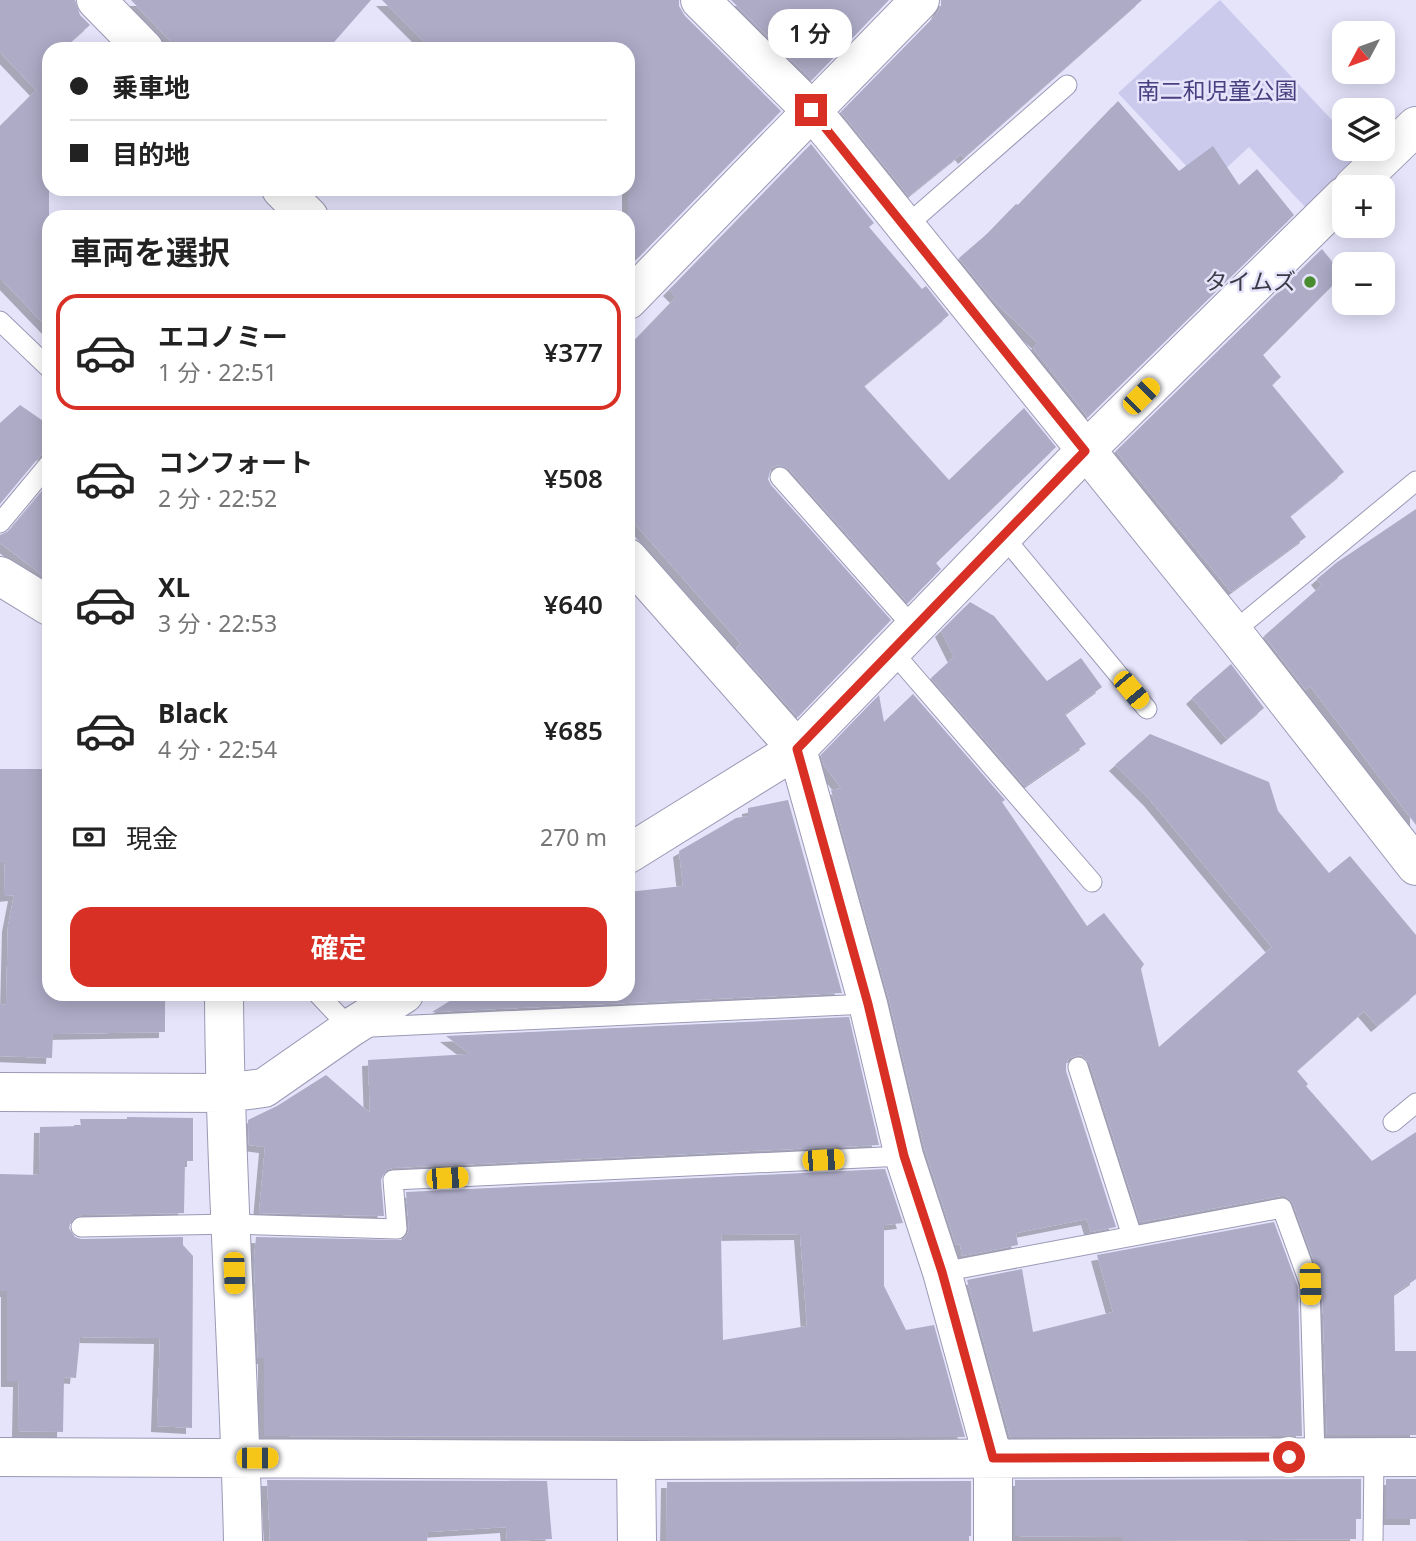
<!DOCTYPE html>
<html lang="ja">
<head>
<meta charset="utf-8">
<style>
	:root { --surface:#fff; --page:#f6f6f6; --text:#222; --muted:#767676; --line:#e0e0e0; --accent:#d93025 }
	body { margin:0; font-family:"Noto Sans","Noto Sans JP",sans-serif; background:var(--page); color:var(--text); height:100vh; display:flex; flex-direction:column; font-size:26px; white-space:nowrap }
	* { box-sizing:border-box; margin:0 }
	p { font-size:23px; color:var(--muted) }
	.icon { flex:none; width:38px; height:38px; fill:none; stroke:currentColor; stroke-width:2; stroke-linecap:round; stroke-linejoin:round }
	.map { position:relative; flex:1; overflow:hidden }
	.panel { position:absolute; left:42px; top:210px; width:593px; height:791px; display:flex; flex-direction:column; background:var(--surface); border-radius:21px; box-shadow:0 4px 18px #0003 }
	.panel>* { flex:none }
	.hud { position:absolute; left:42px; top:42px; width:593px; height:154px; border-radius:21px; box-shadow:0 4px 18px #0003; display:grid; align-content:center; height:154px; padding:0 28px; background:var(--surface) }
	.needle { width:46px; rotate:229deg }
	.tools { position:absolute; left:1332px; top:21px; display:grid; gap:14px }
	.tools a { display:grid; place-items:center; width:63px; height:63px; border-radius:14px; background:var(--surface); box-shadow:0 4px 18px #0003; font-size:35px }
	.end { position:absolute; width:32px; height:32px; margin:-16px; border:9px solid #d93025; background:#fff; box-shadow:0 0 0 4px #fff }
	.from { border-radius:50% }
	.bubble { position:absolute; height:49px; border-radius:21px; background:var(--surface); box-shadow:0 4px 18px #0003; font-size:23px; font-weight:600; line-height:49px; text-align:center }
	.car { position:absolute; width:21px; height:42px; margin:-21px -10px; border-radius:9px; box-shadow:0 0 5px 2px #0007; background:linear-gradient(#f5c518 24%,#345 0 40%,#f5c518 0 76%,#345 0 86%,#f5c518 0) }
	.hud b { display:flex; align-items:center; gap:24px; height:66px; font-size:26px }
	.hud b+b { border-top:2px solid var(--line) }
	.hud i { width:18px; height:18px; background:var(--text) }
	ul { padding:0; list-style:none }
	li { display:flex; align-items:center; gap:21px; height:116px; margin:0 14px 10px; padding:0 14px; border:4px solid transparent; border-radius:21px }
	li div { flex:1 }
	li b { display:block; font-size:26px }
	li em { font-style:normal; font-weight:600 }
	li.selected { border-color:var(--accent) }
	li>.icon { width:63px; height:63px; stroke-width:1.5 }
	h2 { padding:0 28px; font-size:32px; line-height:84px }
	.pay { display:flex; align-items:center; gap:18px; height:77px; padding:0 28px; font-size:26px }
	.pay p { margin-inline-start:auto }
	.button { display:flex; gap:14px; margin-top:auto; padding:14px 28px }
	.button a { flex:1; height:80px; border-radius:21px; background:var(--accent); color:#fff; font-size:28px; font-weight:600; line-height:80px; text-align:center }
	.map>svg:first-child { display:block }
</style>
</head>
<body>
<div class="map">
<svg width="1416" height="1541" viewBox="0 0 1416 1541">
	<defs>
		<filter id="shadow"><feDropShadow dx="-6" dy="6" stdDeviation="0" flood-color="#0004"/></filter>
	</defs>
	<rect width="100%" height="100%" fill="#e5e4fb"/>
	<!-- green -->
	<path fill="#cccaec" d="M1220,0L1344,133V149H1359L1363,154L1305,207L1249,147L1206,187L1118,93Z"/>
	<!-- building -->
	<path fill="#adabc6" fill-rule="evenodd" filter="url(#shadow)" d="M0,0H75L80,15L90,25L63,49H49V329L0,278V126L36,90L0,52Z
		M131,0H371L328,49H178Z
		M382,0H679V6L685,16L781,111L638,258L628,248V49H431Z
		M731,0H889L812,80Z
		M941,0H1142L964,158L961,154L909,196L841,112L936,15L941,6Z
		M1118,101L1179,171L1213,146L1239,185L1257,169L1294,215L1088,417L1033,348L1038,343L993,300L959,258L988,233L1016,204L1018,205Z
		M811,144L874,223L869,227L922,289L926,286L949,315L864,386L949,480L1024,408L1056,447L936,563L941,569L908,603L789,469L778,465L771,468L768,479L771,485L891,620L798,717L736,648L741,644L628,516V347L676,297L669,290Z
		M1322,249L1343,275L1263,355L1281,377L1272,385L1344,472L1290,516L1306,537L1231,592L1116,451Z
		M20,405L49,425V452L40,456L0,504V423Z
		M49,483V580L0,543V535L9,531Z
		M1416,509V825L1310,686L1306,690L1264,636L1322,585L1317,579L1336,563Z
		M970,602L994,616L1047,681L1081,658L1102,687L1065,714L1086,744L1025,786L931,678L954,657L941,631Z
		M1231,664L1264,708L1227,739L1192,698Z
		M913,694L1005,800L1002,802L1087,926L1104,913L1144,964L1141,969L1159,1047L1272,947L1150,800L1115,765L1150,734L1269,782L1278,811L1329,873L1350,856L1416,935V994L1377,1026L1364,1011L1297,1071L1308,1084L1306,1086L1372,1161L1416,1132V1279L1394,1294L1395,1351H1416V1435H1327L1322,1284L1293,1203L1286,1196H1280L1140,1222L1090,1063L1081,1055L1069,1058L1066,1064V1071L1116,1227L1091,1232L1087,1219L1016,1233L1018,1245L962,1256L960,1244L956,1245L925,1150L889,999L831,790L841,788L824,765L821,755L879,695L884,722Z
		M0,769H49V994H165V1032L53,1034L52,1058L0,1056V1004L6,1005L8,926L14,895L4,896L5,863H0Z
		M788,800L842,993L432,1012L461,994H628V892L683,886L679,851L736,818L748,816V808Z
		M849,1017L879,1145L392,1168L386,1170L381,1180L384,1216L259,1213L265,1147L249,1145L248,1120L277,1106L326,1075L370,1113L368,1060L470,1054L446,1036Z
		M127,1117L193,1118V1161H185L184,1213L81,1215L71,1221L69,1228L75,1237L81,1239L183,1237V1245L193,1256L192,1428L157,1426L160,1338L80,1337L76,1378L64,1377L63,1432L18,1431L19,1381H7V1291H0V1174L39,1175L40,1127L81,1126L80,1119H127Z
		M885,1169L903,1223L884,1225V1286L906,1330L934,1325L965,1437L264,1436V1358H258L254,1260L256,1237L403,1240L407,1235L409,1229L406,1192ZM800,1234L807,1326L723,1340L721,1235Z
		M1274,1222L1298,1287L1302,1436L1010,1437L967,1280L1022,1269L1033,1332L1113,1312L1097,1255Z
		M1361,1479V1519H1356V1539L1122,1541V1537L1015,1536V1480Z
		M1386,1479H1416V1519H1386Z
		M267,1480L547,1481L552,1539L507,1541L506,1527L428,1532L427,1541H270Z
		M971,1481V1536H969V1541H666L667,1482Z"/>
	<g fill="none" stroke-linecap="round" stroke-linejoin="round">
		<!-- lane casing -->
		<g stroke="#9b99b4" stroke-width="21">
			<path id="lane" d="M905,227L1067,85
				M0,321L49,368
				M780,477L914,628
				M0,523L49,464
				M1003,536L1147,709
				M1233,632L1416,481
				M892,651L1092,882
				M318,994L350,1028L868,1004
				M1078,1067L1132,1236
				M1393,1122L1416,1103
				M81,1227L231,1224L397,1229L393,1180L904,1156
				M942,1272L1282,1208L1310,1285L1315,1457
				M1373,1541L1374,1456"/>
		</g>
		<!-- street casing -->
		<g stroke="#9b99b4" stroke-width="40">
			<path id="street" d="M96,0L144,49
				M700,0L811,110L831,134L1233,632L1416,866
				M1353,187L1416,126
				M281,189L309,217
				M628,300L920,0
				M628,558L797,749L868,1004L904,1156L942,1272L993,1458V1541
				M0,576L49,606
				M628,854L797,749L1085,451L1344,196
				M224,994C225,1176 239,1359 243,1541
				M0,1092L224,1093L264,1088L350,1028L404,994
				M0,1457L636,1460L1416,1457
				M636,1460L637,1541"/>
		</g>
		<!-- lane -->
		<use href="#lane" stroke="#fff" stroke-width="19"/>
		<!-- street -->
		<use href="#street" stroke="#fff" stroke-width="38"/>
	</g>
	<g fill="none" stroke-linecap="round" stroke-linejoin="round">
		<!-- route -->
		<path stroke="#d93025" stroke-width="9" d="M811,110L1085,451L797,749L868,1004L904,1156L942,1272L993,1458L1289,1457"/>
	</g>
	<!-- markers -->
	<circle fill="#498b2f" stroke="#e5e4fb" stroke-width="2.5" cx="1310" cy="282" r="7"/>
	<g text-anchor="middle" stroke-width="5" stroke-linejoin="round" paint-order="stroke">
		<!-- park labels -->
		<g font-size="23" fill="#4a4080" stroke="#e5e4fb">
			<text x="1217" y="99">南二和児童公園</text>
		</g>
		<!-- poi labels -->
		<g font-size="23" fill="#3b3a46" stroke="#e5e4fb" text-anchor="end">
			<text x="1296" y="290">タイムズ</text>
		</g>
	</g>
</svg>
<div class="tools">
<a><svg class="needle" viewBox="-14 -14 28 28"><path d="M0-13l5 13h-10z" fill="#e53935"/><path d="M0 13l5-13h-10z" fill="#767676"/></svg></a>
<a><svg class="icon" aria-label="layers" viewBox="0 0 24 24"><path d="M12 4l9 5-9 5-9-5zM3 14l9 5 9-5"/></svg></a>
<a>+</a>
<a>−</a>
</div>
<i class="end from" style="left:1289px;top:1457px"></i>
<i class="end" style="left:811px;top:110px"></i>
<div class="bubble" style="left:768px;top:9px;width:84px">1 分</div>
<i class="car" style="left:1141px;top:396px;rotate:45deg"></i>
<i class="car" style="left:1131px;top:690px;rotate:140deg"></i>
<i class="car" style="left:823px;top:1160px;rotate:87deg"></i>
<i class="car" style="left:447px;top:1178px;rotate:87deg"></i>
<i class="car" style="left:234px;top:1273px;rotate:178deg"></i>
<i class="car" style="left:1310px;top:1284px;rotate:178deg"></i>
<i class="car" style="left:257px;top:1458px;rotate:90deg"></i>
<div class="hud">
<b><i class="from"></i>乗車地</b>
<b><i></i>目的地</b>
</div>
<section class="panel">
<h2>車両を選択</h2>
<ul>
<li class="selected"><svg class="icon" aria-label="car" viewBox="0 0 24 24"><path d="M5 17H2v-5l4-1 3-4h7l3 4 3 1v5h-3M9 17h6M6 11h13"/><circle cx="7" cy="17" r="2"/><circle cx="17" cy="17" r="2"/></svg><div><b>エコノミー</b><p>1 分 · 22:51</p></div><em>¥377</em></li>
<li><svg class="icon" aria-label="car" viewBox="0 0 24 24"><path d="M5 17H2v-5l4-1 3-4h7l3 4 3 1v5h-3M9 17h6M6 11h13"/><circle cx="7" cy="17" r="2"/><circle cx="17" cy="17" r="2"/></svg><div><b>コンフォート</b><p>2 分 · 22:52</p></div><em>¥508</em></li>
<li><svg class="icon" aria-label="car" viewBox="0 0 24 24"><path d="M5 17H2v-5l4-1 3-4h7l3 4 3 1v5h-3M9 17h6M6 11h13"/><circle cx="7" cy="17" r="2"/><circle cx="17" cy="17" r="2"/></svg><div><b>XL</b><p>3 分 · 22:53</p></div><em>¥640</em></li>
<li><svg class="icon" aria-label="car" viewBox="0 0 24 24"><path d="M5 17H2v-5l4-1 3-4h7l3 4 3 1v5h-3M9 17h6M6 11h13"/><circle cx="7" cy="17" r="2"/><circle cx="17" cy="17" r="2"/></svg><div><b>Black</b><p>4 分 · 22:54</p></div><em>¥685</em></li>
</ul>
<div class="pay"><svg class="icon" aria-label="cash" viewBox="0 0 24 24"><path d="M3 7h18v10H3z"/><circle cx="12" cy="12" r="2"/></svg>現金<p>270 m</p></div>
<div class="button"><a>確定</a></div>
</section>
</div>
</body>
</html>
